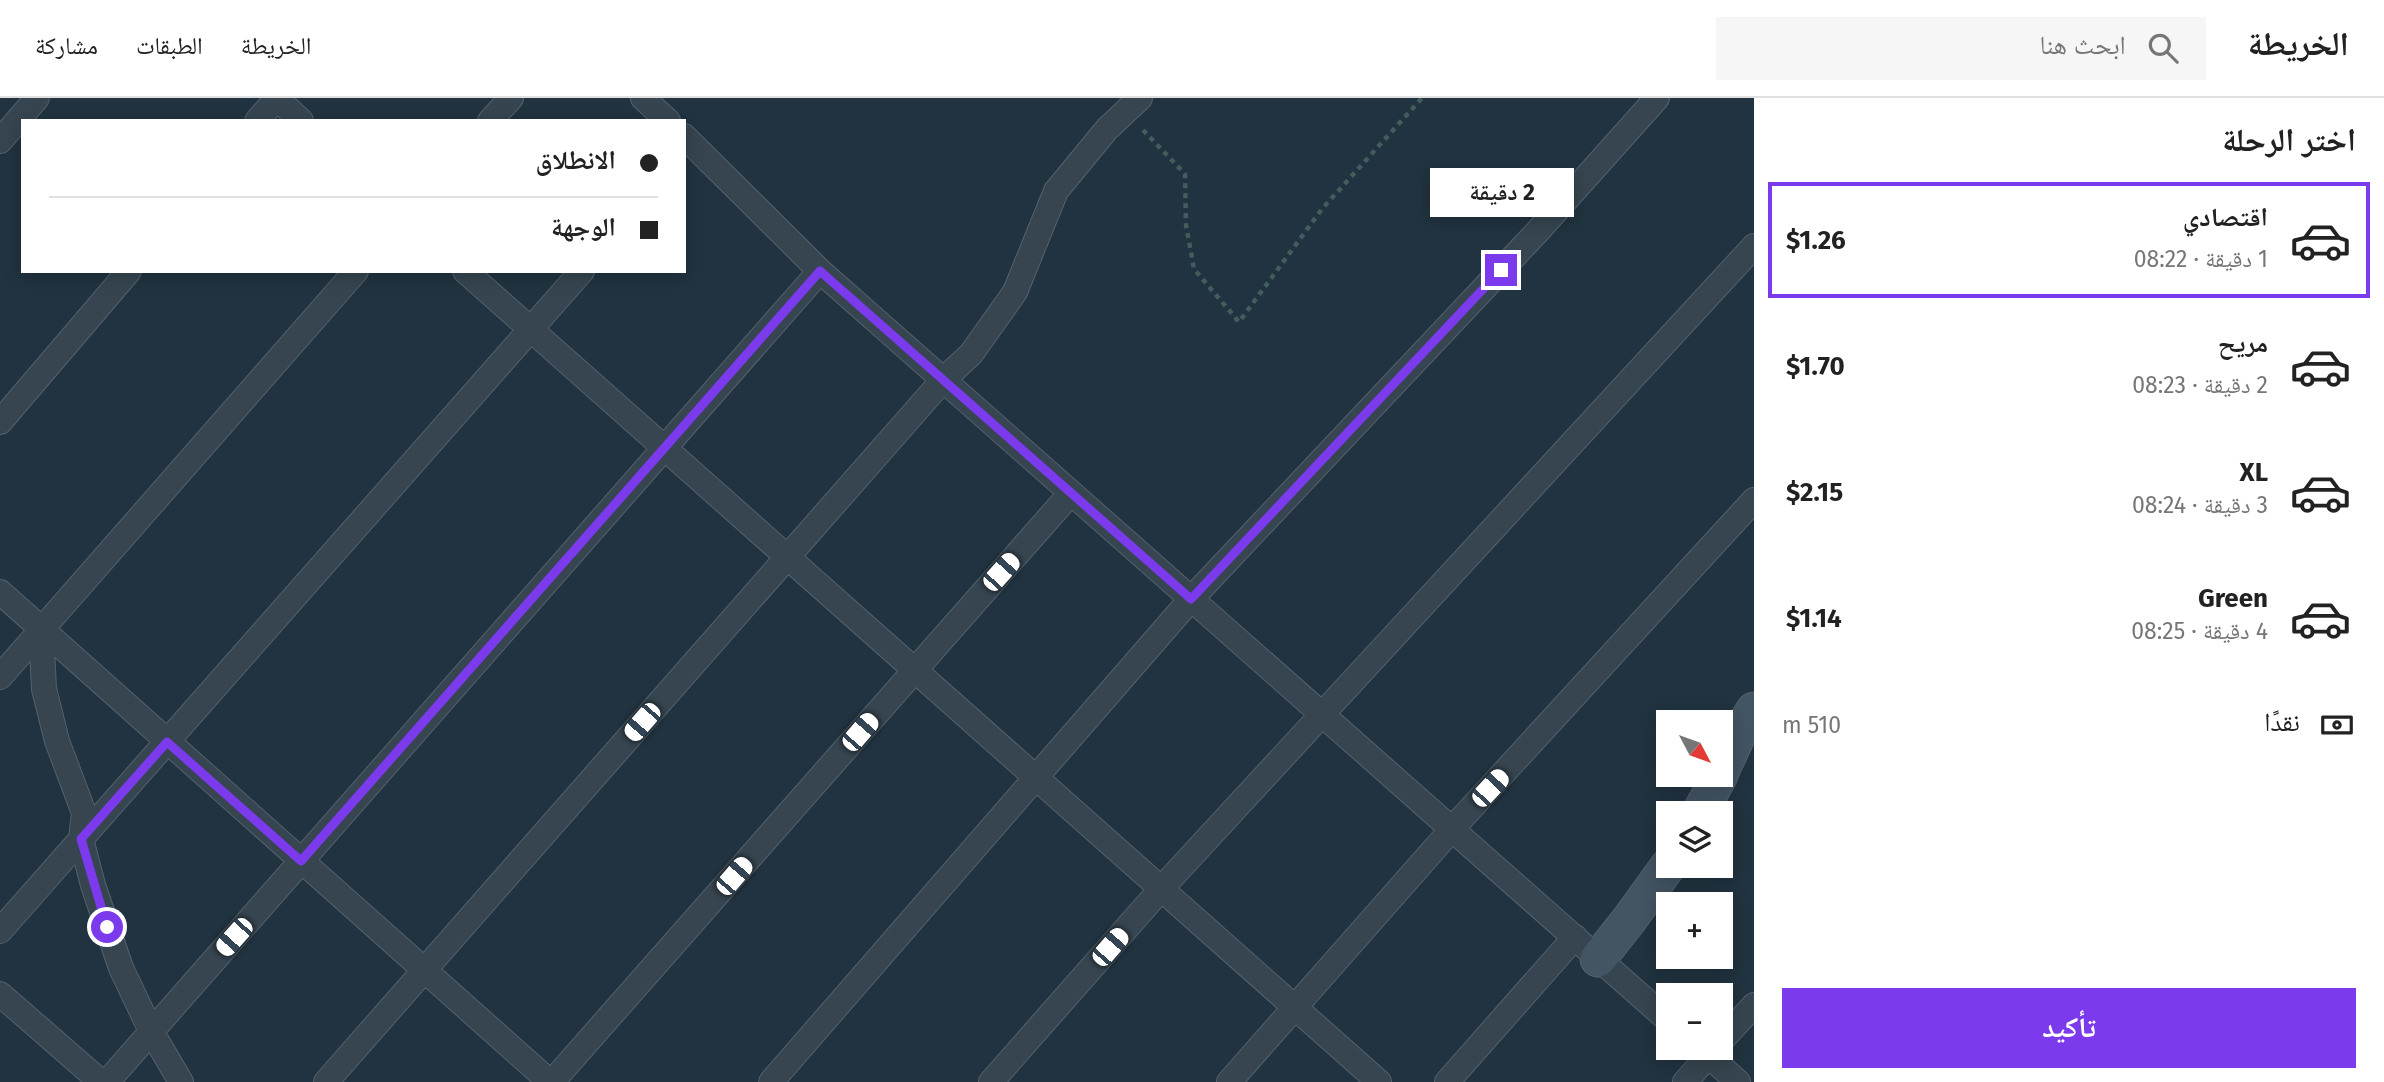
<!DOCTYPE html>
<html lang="ar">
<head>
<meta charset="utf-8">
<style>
	:root { --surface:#fff; --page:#f6f6f6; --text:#222; --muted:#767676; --line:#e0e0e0; --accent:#7c3aed }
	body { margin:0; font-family:"Fira Sans","Noto Naskh Arabic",sans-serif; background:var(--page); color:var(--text); direction:rtl; height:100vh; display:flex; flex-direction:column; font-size:26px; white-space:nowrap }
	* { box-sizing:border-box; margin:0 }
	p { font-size:23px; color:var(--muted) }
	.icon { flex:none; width:38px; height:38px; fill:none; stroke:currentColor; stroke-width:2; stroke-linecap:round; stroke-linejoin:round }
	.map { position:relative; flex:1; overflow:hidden; direction:ltr }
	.drawer { display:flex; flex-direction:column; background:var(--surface); width:630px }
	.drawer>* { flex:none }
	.hud { position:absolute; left:21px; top:21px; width:665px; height:154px; border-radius:0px; box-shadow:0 4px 18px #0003; direction:rtl; display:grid; align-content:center; height:154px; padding:0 28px; background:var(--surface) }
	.needle { width:46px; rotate:131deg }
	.tools { position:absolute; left:1656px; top:612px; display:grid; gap:14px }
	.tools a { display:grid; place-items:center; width:77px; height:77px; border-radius:0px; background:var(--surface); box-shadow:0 4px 18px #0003; font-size:35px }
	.end { position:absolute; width:32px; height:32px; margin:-16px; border:9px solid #7c3aed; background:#fff; box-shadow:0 0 0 4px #fff }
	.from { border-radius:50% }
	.bubble { position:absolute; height:49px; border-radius:0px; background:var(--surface); box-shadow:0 4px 18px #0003; font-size:23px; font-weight:700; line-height:49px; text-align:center; direction:rtl }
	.car { position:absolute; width:21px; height:42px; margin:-21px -10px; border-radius:9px; box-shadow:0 0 5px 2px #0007; background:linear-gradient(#fff 24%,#345 0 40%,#fff 0 76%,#345 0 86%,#fff 0) }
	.hud b { display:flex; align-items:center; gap:24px; height:66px; font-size:26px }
	.hud b+b { border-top:2px solid var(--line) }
	.hud i { width:18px; height:18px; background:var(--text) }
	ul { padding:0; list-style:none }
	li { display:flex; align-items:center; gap:21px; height:116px; margin:0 14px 10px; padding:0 14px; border:4px solid transparent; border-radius:0px }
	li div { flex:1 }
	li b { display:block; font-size:26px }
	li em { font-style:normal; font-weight:700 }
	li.active { border-color:var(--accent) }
	li>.icon { width:63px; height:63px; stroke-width:1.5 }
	h2 { padding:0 28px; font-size:32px; line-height:84px }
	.pay { display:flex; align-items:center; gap:18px; height:77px; padding:0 28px; font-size:26px }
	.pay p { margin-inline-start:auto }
	.action { display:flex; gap:14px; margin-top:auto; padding:14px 28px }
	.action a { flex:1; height:80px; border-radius:0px; background:var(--accent); color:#fff; font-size:28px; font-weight:700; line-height:80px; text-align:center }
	header { display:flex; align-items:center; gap:42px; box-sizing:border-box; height:98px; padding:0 35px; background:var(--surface); border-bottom:2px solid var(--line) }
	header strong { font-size:33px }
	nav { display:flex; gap:38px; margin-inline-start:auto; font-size:24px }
	.search { width:490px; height:63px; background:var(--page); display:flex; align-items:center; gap:18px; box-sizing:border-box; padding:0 24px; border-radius:0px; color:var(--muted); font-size:26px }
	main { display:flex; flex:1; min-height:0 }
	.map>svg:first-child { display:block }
</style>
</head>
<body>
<header>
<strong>الخريطة</strong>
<div class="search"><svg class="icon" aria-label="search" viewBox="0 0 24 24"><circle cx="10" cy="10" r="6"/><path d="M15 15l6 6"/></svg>ابحث هنا</div>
<nav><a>الخريطة</a><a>الطبقات</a><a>مشاركة</a></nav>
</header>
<main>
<section class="drawer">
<h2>اختر الرحلة</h2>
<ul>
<li class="active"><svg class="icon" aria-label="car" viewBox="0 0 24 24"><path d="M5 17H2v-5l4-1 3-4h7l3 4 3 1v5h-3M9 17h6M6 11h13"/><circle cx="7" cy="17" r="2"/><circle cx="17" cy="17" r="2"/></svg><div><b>اقتصادي</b><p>1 دقيقة · 08:22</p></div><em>$1.26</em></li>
<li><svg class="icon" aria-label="car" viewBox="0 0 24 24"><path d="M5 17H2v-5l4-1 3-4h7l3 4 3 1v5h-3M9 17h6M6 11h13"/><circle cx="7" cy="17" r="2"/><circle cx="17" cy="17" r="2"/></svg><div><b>مريح</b><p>2 دقيقة · 08:23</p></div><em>$1.70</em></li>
<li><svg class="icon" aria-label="car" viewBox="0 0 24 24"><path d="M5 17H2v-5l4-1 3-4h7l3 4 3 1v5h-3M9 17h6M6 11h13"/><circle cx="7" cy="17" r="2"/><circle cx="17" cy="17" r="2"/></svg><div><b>XL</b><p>3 دقيقة · 08:24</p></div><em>$2.15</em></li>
<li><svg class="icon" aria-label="car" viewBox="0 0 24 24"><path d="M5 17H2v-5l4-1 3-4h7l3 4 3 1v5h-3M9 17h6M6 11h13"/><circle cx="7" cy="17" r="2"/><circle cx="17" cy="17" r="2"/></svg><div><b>Green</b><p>4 دقيقة · 08:25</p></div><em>$1.14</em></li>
</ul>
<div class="pay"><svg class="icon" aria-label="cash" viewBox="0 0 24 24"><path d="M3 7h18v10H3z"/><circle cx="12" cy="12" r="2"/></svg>نقدًا<p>510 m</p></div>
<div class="action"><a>تأكيد</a></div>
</section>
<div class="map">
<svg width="1754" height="984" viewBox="0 0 1754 984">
	<rect width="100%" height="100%" fill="#213340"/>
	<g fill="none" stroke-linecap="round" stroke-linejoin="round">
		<!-- street casing -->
		<g stroke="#54626e" stroke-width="26">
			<path id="street" d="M277,0L301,23
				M643,0L668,23
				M257,23L277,0
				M490,23L511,0
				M684,38L820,173L1668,922
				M0,43L37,0
				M465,173L1379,984
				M0,324L129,173
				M0,494L550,984
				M41,532L44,591L57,643L84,715L81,741L93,787L121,870L151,933L181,984
				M0,579L356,173
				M0,833L582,173
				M0,896L101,984
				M1720,944L1754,907
				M1700,950L1738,984
				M107,984L820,173
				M326,984L943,282L971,256L1015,194L1056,93L1107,31L1140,0
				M552,984L1071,395
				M771,984L1191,501L1538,133L1657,0
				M991,984L1161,791L1754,148
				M1229,984L1452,731L1754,402
				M1447,984L1575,839
				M1685,984L1715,950"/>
		</g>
		<!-- secondary casing -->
		<g stroke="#54626e" stroke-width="37">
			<path id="secondary" d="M1720,676L1738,637L1754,612
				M1699,716L1720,677
				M1598,861L1629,822L1668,768"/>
		</g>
		<!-- path -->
		<path stroke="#425d5c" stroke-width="4.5" stroke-dasharray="5 5" stroke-linecap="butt" d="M1143,32L1185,76L1186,127L1194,171L1239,224L1322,111L1422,0"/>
		<!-- street -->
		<use href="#street" stroke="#364550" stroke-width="24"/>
		<!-- secondary -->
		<use href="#secondary" stroke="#435463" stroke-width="35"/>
	</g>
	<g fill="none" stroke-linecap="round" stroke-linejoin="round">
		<!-- route -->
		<path stroke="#7c3aed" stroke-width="9" d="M107,829L81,741L167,644L301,763L820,173L1191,501L1501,172"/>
	</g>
</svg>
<div class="tools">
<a><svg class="needle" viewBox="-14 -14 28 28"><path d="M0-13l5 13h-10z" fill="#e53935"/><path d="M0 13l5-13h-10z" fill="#767676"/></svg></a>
<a><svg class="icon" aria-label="layers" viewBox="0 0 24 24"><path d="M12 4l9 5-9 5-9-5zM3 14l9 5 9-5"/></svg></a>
<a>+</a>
<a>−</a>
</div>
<i class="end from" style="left:107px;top:829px"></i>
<i class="end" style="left:1501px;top:172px"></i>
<div class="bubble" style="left:1430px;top:70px;width:144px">2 دقيقة</div>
<i class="car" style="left:1001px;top:474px;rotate:42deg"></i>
<i class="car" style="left:642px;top:624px;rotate:221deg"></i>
<i class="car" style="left:860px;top:634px;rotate:41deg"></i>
<i class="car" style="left:1490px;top:690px;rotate:43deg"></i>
<i class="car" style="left:734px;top:778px;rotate:41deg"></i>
<i class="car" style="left:234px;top:839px;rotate:222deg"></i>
<i class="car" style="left:1110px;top:849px;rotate:41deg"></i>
<div class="hud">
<b><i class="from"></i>الانطلاق</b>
<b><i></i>الوجهة</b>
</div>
</div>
</main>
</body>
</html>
